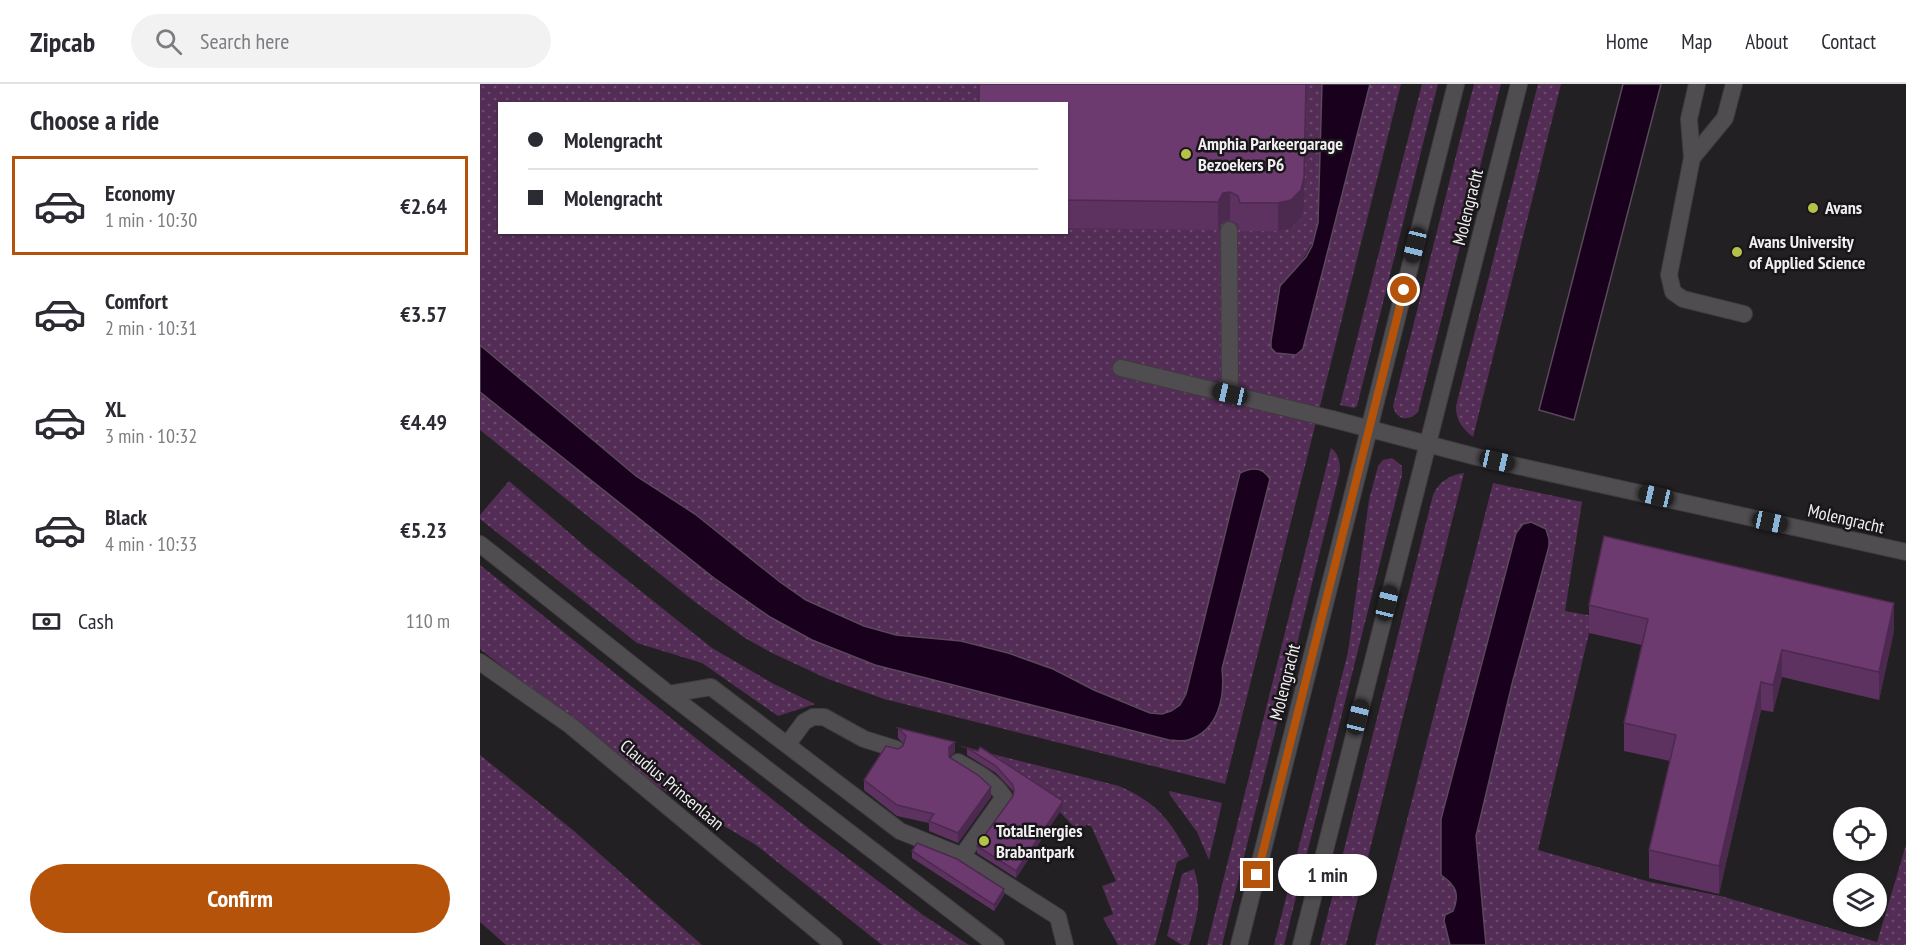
<!DOCTYPE html>
<html lang="en">
<head>
<meta charset="utf-8">
<style>
	:root { --surface:#fff; --page:#f2f2f3; --text:#2b2b33; --muted:#7c7c81; --line:#e1e1e2; --accent:#b45309 }
	body { margin:0; font-family:"PT Sans Narrow",sans-serif; background:var(--page); color:var(--text); height:100vh; display:flex; flex-direction:column; font-size:22px; white-space:nowrap }
	* { box-sizing:border-box; margin:0 }
	p { font-size:20px; color:var(--muted) }
	.icon { flex:none; width:33px; height:33px; fill:none; stroke:currentColor; stroke-width:2; stroke-linecap:round; stroke-linejoin:round }
	.map { position:relative; flex:1; overflow:hidden }
	.panel { display:flex; flex-direction:column; background:var(--surface); width:480px }
	.panel>* { flex:none }
	.guide { position:absolute; left:18px; top:18px; width:570px; height:132px; border-radius:0px; box-shadow:0 2px 4px #0004; display:grid; align-content:center; height:132px; padding:0 30px; background:var(--surface) }
	.fabs { position:absolute; left:1353px; top:723px; display:grid; gap:12px }
	.fabs a { display:grid; place-items:center; width:54px; height:54px; border-radius:50%; background:var(--surface); box-shadow:0 2px 4px #0004; font-size:30px }
	.end { position:absolute; width:27px; height:27px; margin:-14px; border:8px solid #b45309; background:#fff; box-shadow:0 0 0 3px #fff }
	.from { border-radius:50% }
	.bubble { position:absolute; height:42px; border-radius:21px; background:var(--surface); box-shadow:0 2px 4px #0004; font-size:20px; font-weight:600; line-height:42px; text-align:center }
	.car { position:absolute; width:18px; height:36px; margin:-18px -9px; border-radius:8px; box-shadow:0 0 4px 2px #0007; background:linear-gradient(#222 24%,#8ab4d8 0 40%,#222 0 76%,#8ab4d8 0 86%,#222 0) }
	.guide b { display:flex; align-items:center; gap:21px; height:57px; font-size:22px }
	.guide b+b { border-top:2px solid var(--line) }
	.guide i { width:15px; height:15px; background:var(--text) }
	ul { padding:0; list-style:none }
	li { display:flex; align-items:center; gap:18px; height:99px; margin:0 12px 9px; padding:0 18px; border:3px solid transparent; border-radius:0px }
	li div { flex:1 }
	li b { display:block; font-size:22px }
	li em { font-style:normal; font-weight:600 }
	li.on { border-color:var(--accent) }
	li>.icon { width:54px; height:54px; stroke-width:1.5 }
	h2 { padding:0 30px; font-size:27px; line-height:72px }
	.pay { display:flex; align-items:center; gap:15px; height:66px; padding:0 30px; font-size:22px }
	.pay p { margin-inline-start:auto }
	.primary-button { display:flex; gap:12px; margin-top:auto; padding:12px 30px }
	.primary-button a { flex:1; height:69px; border-radius:36px; background:var(--accent); color:#fff; font-size:24px; font-weight:600; line-height:69px; text-align:center }
	header { display:flex; align-items:center; gap:36px; box-sizing:border-box; height:84px; padding:0 30px; background:var(--surface); border-bottom:2px solid var(--line) }
	header strong { font-size:28px }
	nav { display:flex; gap:33px; margin-inline-start:auto; font-size:21px }
	.search { width:420px; height:54px; background:var(--page); display:flex; align-items:center; gap:15px; box-sizing:border-box; padding:0 21px; border-radius:33px; color:var(--muted); font-size:22px }
	main { display:flex; flex:1; min-height:0 }
	.map>svg:first-child { display:block }
</style>
</head>
<body>
<header>
<strong>Zipcab</strong>
<div class="search"><svg class="icon" aria-label="search" viewBox="0 0 24 24"><circle cx="10" cy="10" r="6"/><path d="M15 15l6 6"/></svg>Search here</div>
<nav><a>Home</a><a>Map</a><a>About</a><a>Contact</a></nav>
</header>
<main>
<section class="panel">
<h2>Choose a ride</h2>
<ul>
<li class="on"><svg class="icon" aria-label="car" viewBox="0 0 24 24"><path d="M5 17H2v-5l4-1 3-4h7l3 4 3 1v5h-3M9 17h6M6 11h13"/><circle cx="7" cy="17" r="2"/><circle cx="17" cy="17" r="2"/></svg><div><b>Economy</b><p>1 min · 10:30</p></div><em>€2.64</em></li>
<li><svg class="icon" aria-label="car" viewBox="0 0 24 24"><path d="M5 17H2v-5l4-1 3-4h7l3 4 3 1v5h-3M9 17h6M6 11h13"/><circle cx="7" cy="17" r="2"/><circle cx="17" cy="17" r="2"/></svg><div><b>Comfort</b><p>2 min · 10:31</p></div><em>€3.57</em></li>
<li><svg class="icon" aria-label="car" viewBox="0 0 24 24"><path d="M5 17H2v-5l4-1 3-4h7l3 4 3 1v5h-3M9 17h6M6 11h13"/><circle cx="7" cy="17" r="2"/><circle cx="17" cy="17" r="2"/></svg><div><b>XL</b><p>3 min · 10:32</p></div><em>€4.49</em></li>
<li><svg class="icon" aria-label="car" viewBox="0 0 24 24"><path d="M5 17H2v-5l4-1 3-4h7l3 4 3 1v5h-3M9 17h6M6 11h13"/><circle cx="7" cy="17" r="2"/><circle cx="17" cy="17" r="2"/></svg><div><b>Black</b><p>4 min · 10:33</p></div><em>€5.23</em></li>
</ul>
<div class="pay"><svg class="icon" aria-label="cash" viewBox="0 0 24 24"><path d="M3 7h18v10H3z"/><circle cx="12" cy="12" r="2"/></svg>Cash<p>110 m</p></div>
<div class="primary-button"><a>Confirm</a></div>
</section>
<div class="map">
<svg width="1426" height="861" viewBox="0 0 1426 861">
	<defs>
		<pattern id="grass-dots" width="8" height="8" patternUnits="userSpaceOnUse" patternTransform="scale(1.5)"><rect width="8" height="8" fill="#532d55"/><path d="M2 2h.1M6 6h.1" fill="none" stroke="#6c4c6e" stroke-width="1.8" stroke-linecap="round"/></pattern>
	</defs>
	<rect width="100%" height="100%" fill="#232023"/>
	<!-- grass -->
	<path fill="url(#grass-dots)" fill-rule="evenodd" d="M0,0H842L838,139C833,166 818,183 800,202L796,269L817,271L823,265L890,0H921L745,700L404,615L348,595L292,569L265,554L215,518L0,346V308L234,494L290,533L332,556L395,581L689,656L742,585L790,396L786,388C776,384 770,384 760,389L710,600L700,621L691,627L682,630L670,629L614,606L573,585L481,557L416,551L384,542L354,530L326,516L300,498L215,430L156,392L0,261ZM20,20H586V148H20Z
		M942,0H958L877,322L874,324L860,321Z
		M994,0H1021L938,328C929,338 916,336 913,322Z
		M1058,0H1081L993,353C982,344 976,337 976,322Z
		M851,364C859,370 860,378 860,387L742,861H727Z
		M912,374L922,382V391L804,861H794L868,568L889,416L898,382L903,376Z
		M984,389L866,861H840L953,411C959,398 969,391 984,389Z
		M29,397L107,464L232,564L292,599L335,620L298,632L222,579L157,559L0,435V431Z
		M1013,399L1102,418L1085,527L1113,532L1058,766L1170,798L1241,812L1397,858L1426,761V861H1006L996,752L1032,600L1069,462L1043,440L1036,449L961,735L972,798L977,812L973,827L965,831L964,836L970,861H895Z
		M0,481L328,744L443,831L489,861H402L276,761L160,692L0,565Z
		M477,661L639,702C677,719 690,735 709,772L697,778L675,861H638L623,834L633,830L622,802L636,797L611,742L607,741L597,746L580,728L582,723L501,669Z
		M0,671L94,747L222,861H26L0,838Z
		M689,707L742,719L729,776L717,748L690,711Z
		M714,785C723,811 717,836 709,861H702L687,852L702,790Z"/>
	<!-- water -->
	<path fill="#19001c" stroke="#5a485c" stroke-width="1.5" d="M842,0H890L823,265L816,271L796,269L791,264V257L800,202L826,173L832,162L838,139Z
		M1143,0H1181L1094,336L1059,326Z
		M0,261L156,392L215,430L300,498L326,516L384,542L416,551L481,557L528,569L573,585L614,606L670,629L682,630L691,627L700,621L706,610L760,389C772,383 783,383 790,395L742,585C745,613 739,646 708,656C703,658 695,656 689,656L395,581L332,556L290,533L234,494L0,308Z
		M1051,438L1066,445L1069,455V462L1032,600L996,752L1006,861H970L964,837L965,831L973,827C980,810 976,801 961,791V735L1036,449L1043,440Z"/>
	<g fill="none" stroke-linecap="round" stroke-linejoin="round">
		<!-- service casing -->
		<g stroke="#3e3c3f" stroke-width="18">
			<path id="service" d="M1254,0L1245,34L1212,74L1189,191L1193,208L1203,215L1264,230
				M1212,74L1209,35L1217,0
				M749,146L750,310
				M641,284L852,335
				M189,610L231,603L420,747L482,772L578,833L585,861
				M307,661L324,638L333,633H344L384,655L416,665
				M478,678C496,688 513,696 524,713L482,772"/>
		</g>
		<!-- minor casing -->
		<g stroke="#3e3c3f" stroke-width="18">
			<path id="minor" d="M852,335L997,373L1426,468
				M759,861L976,0
				M821,861L1039,0"/>
		</g>
		<!-- secondary casing -->
		<g stroke="#3e3c3f" stroke-width="18">
			<path id="secondary" d="M0,460L189,610L516,861
				M0,578L91,642L354,861"/>
		</g>
		<!-- service -->
		<use href="#service" stroke="#504d50" stroke-width="16"/>
		<!-- minor -->
		<use href="#minor" stroke="#504d50" stroke-width="16"/>
		<!-- secondary -->
		<use href="#secondary" stroke="#504d50" stroke-width="16"/>
	</g>
	<!-- wall -->
	<path fill="#5e3260" d="M586,20L824,121L821,134L811,144L798,147H760L758,140L750,136L743,137L738,146L586,144Z
		M1109,521L1414,547L1399,616L1302,593L1293,628L1281,626L1239,810L1169,794V766L1190,677L1144,667V639L1162,561L1109,549Z
		M418,644L475,668L469,673L511,713L478,759L449,747V739L417,732L384,706V696L418,665L423,662L424,660L418,654Z
		M487,664L583,723L536,794L497,769V762L533,712V707L516,689L487,671Z
		M432,767L524,811L514,827L432,774Z"/>
	<!-- shaded-wall -->
	<path fill="#4c294e" d="M826,0L824,121L821,134L811,144L798,147V119Z
		M750,108V136L743,137L738,146V118L743,109Z
		M1414,519V547L1399,616V588Z
		M1302,566V593L1293,628V601Z
		M1281,598V626L1239,810V782Z
		M475,658V668L469,673V663Z
		M511,703V713L478,759V749Z
		M583,717V723L536,794V787Z
		M524,805V811L514,827V821Z"/>
	<!-- building -->
	<path fill="#6d3a70" stroke="#4c294e" stroke-width="1.5" d="M499,0H826L824,93L821,106L811,116L798,119H760L758,112L750,108L743,109L738,118L586,116V20H499Z
		M1124,452L1414,519L1399,588L1302,566L1293,601L1281,598L1239,782L1169,766L1196,651L1144,639L1168,535L1109,521Z
		M418,644L475,658L469,663V673L498,691L511,703L478,749L449,737L454,730L417,721L384,696L406,662L418,665L423,662L426,652Z
		M500,663L583,717L536,787L497,762L533,712L534,707L533,701L516,682L487,664L498,667Z
		M437,759L477,775L524,805L514,821L432,767Z"/>
	<g fill="none" stroke-linecap="round" stroke-linejoin="round">
		<!-- route -->
		<path stroke="#b45309" stroke-width="8" d="M777,791L924,206"/>
	</g>
	<!-- markers -->
	<g fill="#b4c24a" stroke="#191619" stroke-width="2">
		<circle cx="706" cy="70" r="6"/>
		<circle cx="1333" cy="124" r="6"/>
		<circle cx="1257" cy="168" r="6"/>
		<circle cx="504" cy="757" r="6"/>
	</g>
	<g text-anchor="middle" stroke-width="5" stroke-linejoin="round" paint-order="stroke">
		<!-- poi labels -->
		<g font-size="18" font-weight="bold" fill="#f1eff2" stroke="#191619" text-anchor="start">
			<text x="718" y="66">Amphia Parkeergarage<tspan x="718" dy="21">Bezoekers P6</tspan></text>
			<text x="1345" y="130">Avans</text>
			<text x="1269" y="164">Avans University<tspan x="1269" dy="21">of Applied Science</tspan></text>
			<text x="516" y="753">TotalEnergies<tspan x="516" dy="21">Brabantpark</tspan></text>
		</g>
		<!-- street labels -->
		<g font-size="18" fill="#f1eff2" stroke="#191619">
			<text transform="translate(988 123) rotate(-76)" y="6">Molengracht</text>
			<text transform="translate(1366 435) rotate(13)" y="6">Molengracht</text>
			<text transform="translate(805 598) rotate(-76)" y="6">Molengracht</text>
			<text transform="translate(192 701) rotate(40)" y="6">Claudius Prinsenlaan</text>
		</g>
	</g>
</svg>
<div class="fabs">
<a><svg class="icon" aria-label="locate" viewBox="0 0 24 24"><circle cx="12" cy="12" r="6"/><path d="M12 2v4M12 18v4M2 12h4M18 12h4"/></svg></a>
<a><svg class="icon" aria-label="layers" viewBox="0 0 24 24"><path d="M12 4l9 5-9 5-9-5zM3 14l9 5 9-5"/></svg></a>
</div>
<i class="end from" style="left:924px;top:206px"></i>
<i class="end" style="left:777px;top:791px"></i>
<div class="bubble" style="left:798px;top:770px;width:99px">1 min</div>
<i class="car" style="left:935px;top:161px;rotate:194deg"></i>
<i class="car" style="left:750px;top:310px;rotate:283deg"></i>
<i class="car" style="left:1017px;top:377px;rotate:103deg"></i>
<i class="car" style="left:1176px;top:412px;rotate:283deg"></i>
<i class="car" style="left:1290px;top:438px;rotate:102deg"></i>
<i class="car" style="left:907px;top:519px;rotate:14deg"></i>
<i class="car" style="left:878px;top:633px;rotate:14deg"></i>
<div class="guide">
<b><i class="from"></i>Molengracht</b>
<b><i></i>Molengracht</b>
</div>
</div>
</main>
</body>
</html>
